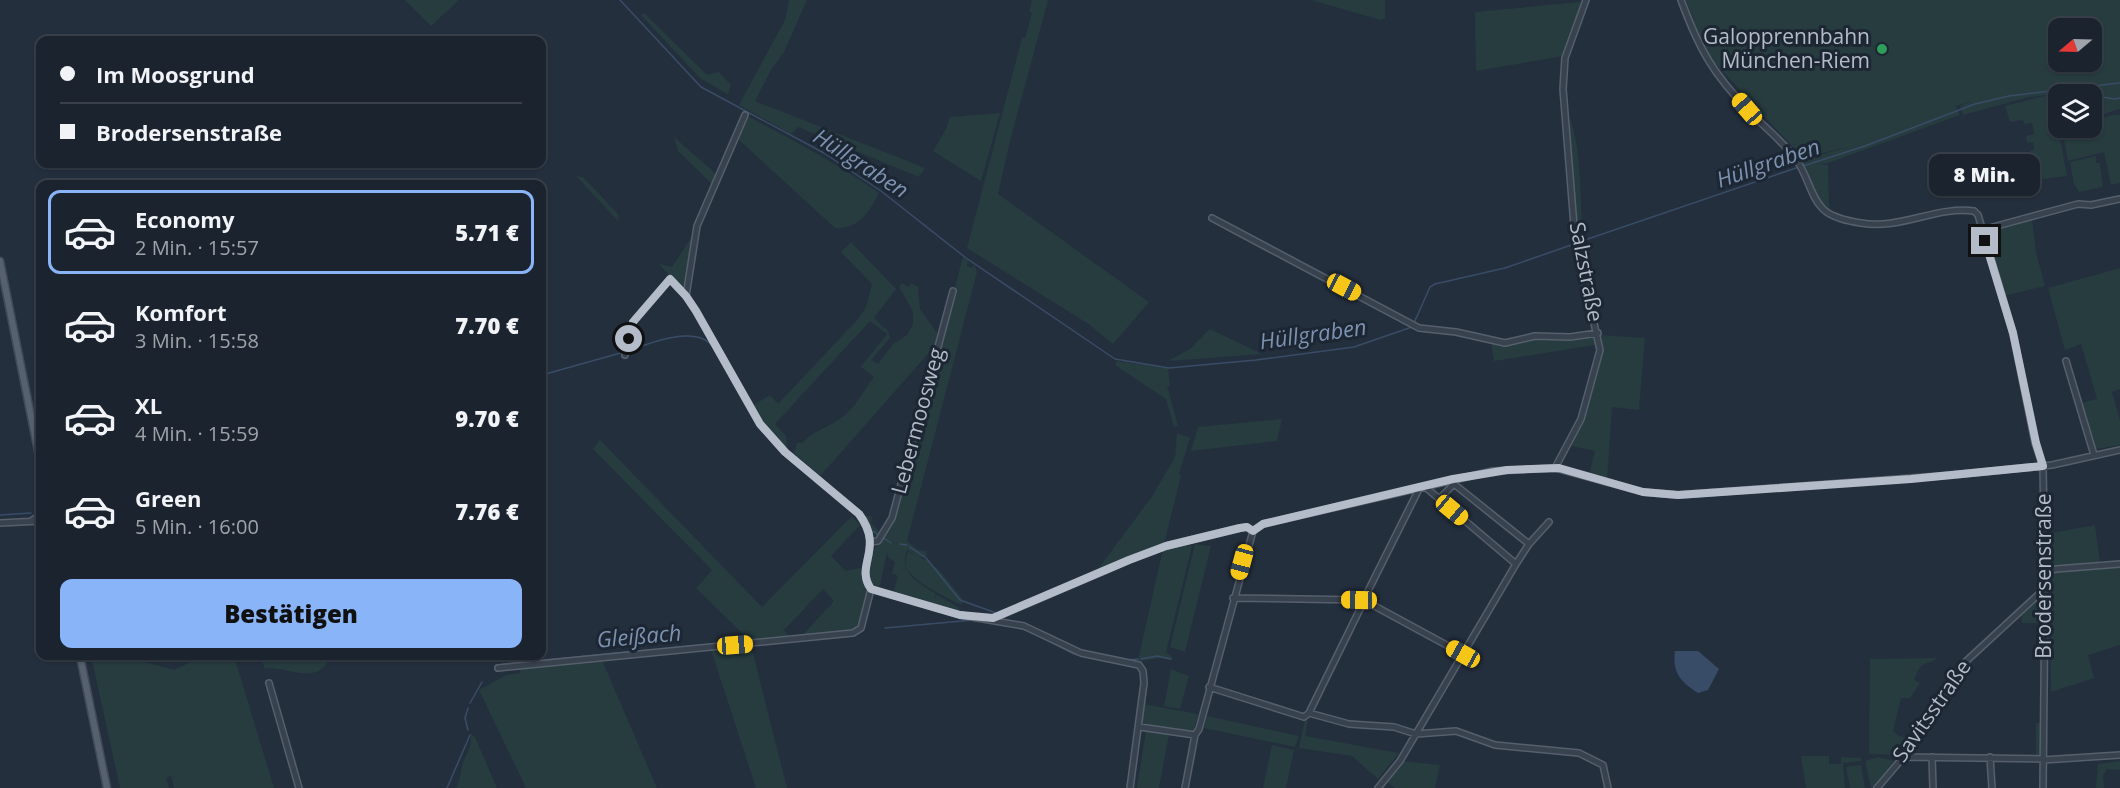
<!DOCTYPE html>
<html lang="de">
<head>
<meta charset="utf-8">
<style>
	:root { --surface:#1b232e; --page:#282f3a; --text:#f1f3f6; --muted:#a0a4aa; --line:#39404a; --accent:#8ab4f8 }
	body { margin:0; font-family:"Open Sans",sans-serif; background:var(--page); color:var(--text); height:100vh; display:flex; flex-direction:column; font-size:22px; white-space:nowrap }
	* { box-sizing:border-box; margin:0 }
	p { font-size:20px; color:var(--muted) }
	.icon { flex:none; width:33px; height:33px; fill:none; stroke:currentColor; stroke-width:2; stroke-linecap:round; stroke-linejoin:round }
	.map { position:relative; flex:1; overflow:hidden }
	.sheet { position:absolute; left:36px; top:180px; width:510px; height:480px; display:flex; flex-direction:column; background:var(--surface); border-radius:12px; box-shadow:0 2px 4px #0004,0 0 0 2px var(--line) }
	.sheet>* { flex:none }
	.top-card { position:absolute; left:36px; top:36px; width:510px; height:132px; border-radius:12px; box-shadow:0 2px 4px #0004,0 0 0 2px var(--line); display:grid; align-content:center; height:132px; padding:0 24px; background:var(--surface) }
	.needle { width:39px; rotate:251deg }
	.tools { position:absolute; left:2048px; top:18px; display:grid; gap:12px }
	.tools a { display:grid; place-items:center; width:54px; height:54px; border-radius:12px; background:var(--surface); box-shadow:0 2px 4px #0004,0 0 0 2px var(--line); font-size:30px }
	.end { position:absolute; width:27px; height:27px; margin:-14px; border:8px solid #b4bcc9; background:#111; box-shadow:0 0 0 3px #111 }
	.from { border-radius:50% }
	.bubble { position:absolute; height:42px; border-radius:12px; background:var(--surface); box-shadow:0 2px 4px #0004,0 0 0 2px var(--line); font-size:20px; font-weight:800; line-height:42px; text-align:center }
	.car { position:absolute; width:18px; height:36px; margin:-18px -9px; border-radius:8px; box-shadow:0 0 4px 2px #0007; background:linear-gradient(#f5c518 24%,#345 0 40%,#f5c518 0 76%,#345 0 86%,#f5c518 0) }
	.top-card b { display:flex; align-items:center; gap:21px; height:57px; font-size:22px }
	.top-card b+b { border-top:2px solid var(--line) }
	.top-card i { width:15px; height:15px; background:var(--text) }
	ul { padding:10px 0 0; list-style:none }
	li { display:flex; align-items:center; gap:18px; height:84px; margin:0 12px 9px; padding:0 12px; border:3px solid transparent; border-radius:12px }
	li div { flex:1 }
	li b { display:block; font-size:22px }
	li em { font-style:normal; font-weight:800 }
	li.selected { border-color:var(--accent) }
	li>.icon { width:54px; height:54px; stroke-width:1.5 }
	.action { display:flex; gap:12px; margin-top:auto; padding:12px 24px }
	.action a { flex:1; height:69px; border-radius:12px; background:var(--accent); color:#111; font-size:24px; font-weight:800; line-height:69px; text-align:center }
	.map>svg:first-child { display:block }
</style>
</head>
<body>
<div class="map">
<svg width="2120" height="788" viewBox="0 0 2120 788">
	<rect width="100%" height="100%" fill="#242f3e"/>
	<!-- green -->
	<path fill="#263c3f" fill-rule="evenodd" d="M405,0H459L431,26Z
		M789,0H807L784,52L771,70L755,101L925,168L919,177L798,127L791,134L739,105L785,20Z
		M1032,0H1048L1010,141L998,194L1149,302L1113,344L1090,325L967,248L1022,38H1025L1032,13L1029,12Z
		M1311,0H1385V18L1381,20Z
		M1686,0H2120V109L2091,118V94H2058V111L2056,99L2053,100L2067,176L2036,180L2030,151L2034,150L2033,142L2027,143L2026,136L2034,134L2032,123L2024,124L2023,120L2010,122L2005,106L2048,95L2029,97L1963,115L1960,106L1971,101L1956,106L1960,115L1828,163L1817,164L1828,165L1829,210L1818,198L1800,163L1805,159L1852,146L1803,158L1714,62L1702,44ZM2058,28H2091V62H2058Z
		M1580,2L1583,5L1563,56L1476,71L1475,12Z
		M644,13L707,75L719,72L731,85L728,94L701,79L641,15Z
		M1000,113L981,181L933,151L946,129L950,117Z
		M2113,115H2120V183L2111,185L2104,152L2068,161L2062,129L2091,128V121Z
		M747,116C792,139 836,163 879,193C870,211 858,230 835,228L737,138Z
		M1569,118C1581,138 1581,208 1582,234H1577Z
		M674,137L715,173L712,184L678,151Z
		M2096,156V163H2100L2103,187L2079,192L2074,184L2070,162Z
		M576,176L583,177L618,214L619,222Z
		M2032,219L2036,252L2045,286L2003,296L1987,242L1993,230Z
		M691,238H693L685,292L659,264L672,267Z
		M851,242L896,289L874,318L888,331L890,338L871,360L878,364L893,344L907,335L913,324V311L899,287L902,283L908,287L911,283L918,287L920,309L938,334L935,346L820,476L794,453L797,443H802C814,430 828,428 842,417C856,407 863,391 874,377L861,367L887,334L870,321L775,424L786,436L787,451L762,422L752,406L770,395L778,404L858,319L866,307L872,284L841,252Z
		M963,257L968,260L967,266L972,268L974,265L977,272L907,541L918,550L926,551V557H918C936,560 953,588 964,601L961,605C949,599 910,580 906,567C905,562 906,557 908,552L914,555L907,550C898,574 919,582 936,594L934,598L937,595L960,608L957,612L893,594L898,576L892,573L895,562L888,557L887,552L880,585L876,589L872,587C865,570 868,558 879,542L863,516H872L871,523L879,531L883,525L891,528Z
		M2120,268V389L2112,392L2120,420V445L2095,449L2080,406L2082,403L2097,399L2081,344L2065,350L2048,288Z
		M1210,329L1262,354L1168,361L1190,349Z
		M1594,334L1598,344L1595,345L1494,361L1491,343Z
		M1601,335L1645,338L1639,410L1612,407L1607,480L1589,475L1595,451L1571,446C1586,411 1602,374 1601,335Z
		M1116,361L1168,368L1170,385L1166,390L1168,389L1178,426L1174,427L1166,399L1115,365Z
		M1282,419L1277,441L1191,451L1198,427Z
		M1177,433L1190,438L1179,474L1181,476L1164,544L1095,573L1153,495L1175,457Z
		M600,440L762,607L852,516L860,525L831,556L846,571L863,567C861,577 865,582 866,591C867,602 863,615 861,626L848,632L801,637L834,601L823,589L784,630L777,623L789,636L749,640L696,588L712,570L593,449Z
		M2095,525L2100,563L2052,568L2046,566V534Z
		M1195,544L1211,546L1185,652L1170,647Z
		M1177,545L1192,546L1166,652L1172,656L1171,660C1156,655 1149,663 1138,660L1163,549Z
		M2120,566V645L2088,655L2094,678L2051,692L2050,573Z
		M2038,596L2043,600L2042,623H2022L2021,612Z
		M751,645L787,788H756L711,650Z
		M91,656H124L174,670L203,656H234L274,788H174L171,776L166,778L169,788H120Z
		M260,656H330C319,689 283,664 265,669Z
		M1938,658C1923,667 1922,660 1914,680L1920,683L1910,698H1901L1893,731L1899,736L1915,739L1902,755L1869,754L1870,659Z
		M602,660L657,788H526L479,690L506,675L521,673L519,668Z
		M1171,669L1189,676L1180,709L1164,706Z
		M1143,704L1198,714L1193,733L1143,723Z
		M1207,716L1299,736L1295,747L1204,728Z
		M1305,719L1308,720L1305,736L1399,753L1378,779L1352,756L1299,748Z
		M2036,723H2042V758H2036Z
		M1146,730L1169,735L1159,788H1137Z
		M471,734L475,737L497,788H456C461,779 460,772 463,763C468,749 471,751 471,734Z
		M1272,745L1294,750L1286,788H1263Z
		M1801,756H1829V764H1841V757L1861,758V761L1843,763L1845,788H1806Z
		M1878,757L1894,761L1874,788H1871L1865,761Z
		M1404,761L1440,765L1435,788H1395L1387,782Z
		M2120,761V770L2107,769L2103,775L2104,788H2096L2098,764Z
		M1861,765L1865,788H1850L1846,767Z"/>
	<!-- water -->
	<path fill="#394c67" d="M1675,651H1698L1719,669L1708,690L1698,693C1681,682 1672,673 1675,651Z"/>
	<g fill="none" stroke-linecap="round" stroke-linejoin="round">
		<!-- stream -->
		<path stroke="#394c67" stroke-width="1.5" d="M620,0L701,87L824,153L881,191L966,258L1115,359L1169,368L1256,360L1354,347L1412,327
			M2067,89L2120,83
			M2091,98C2102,94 2111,101 2120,98
			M1803,166L1865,146L1975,104L2009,96L2066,89L2069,94
			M1579,242L1799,167
			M1414,323L1430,287L1435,284L1505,268L1574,244
			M628,351C649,343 697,324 713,347L754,419
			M542,375L624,352
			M0,515L31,513
			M873,531L891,543
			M900,544L907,545
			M910,547L926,558L960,600L996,613
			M885,628L973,620
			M1019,628L1029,631
			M1047,640L1074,654L1110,662
			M1141,659L1157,656L1171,659
			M1127,660L1138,659
			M503,664L733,642
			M470,703L482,682
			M468,708L465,718L468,730
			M447,788L470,735"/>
		<!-- minor casing -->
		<g stroke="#565f6c" stroke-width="8">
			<path id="minor" d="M1681,0C1699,49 1713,74 1750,112C1765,128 1785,143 1797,161C1808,176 1810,196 1823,209C1832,218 1849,221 1861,223C1900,230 1936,206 1974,211L1978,215L2013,333L2035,443L2043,466L2045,591L2043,788
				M1212,218L1419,328L1456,332L1505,343L1535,336L1570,337L1598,333
				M1982,230L2078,204L2091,205L2120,199
				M686,296L697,226L745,115
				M625,355L633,322L670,279L686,296L696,311L760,424L785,452L859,514C885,549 854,565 871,589
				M2066,361L2094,455
				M1555,468L1581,419L1600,350L1575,238L1563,89L1565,58L1586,0
				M1453,479L1454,484L1529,544
				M1424,486L1516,564
				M1439,499L1454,484
				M31,521L40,515
				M0,523L40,521
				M1253,531L1263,524L1493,471L1555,468L1643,492L1678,495L1953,475L2052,465L2120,450
				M871,542L878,541L892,518L953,291
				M2044,572L2056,569L2120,564
				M871,589L960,615L1024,626L1081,653L1139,665L1143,671L1144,683L1130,788
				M1358.5 600a5.5 5.5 0 1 1 11 0a5.5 5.5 0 1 1-11 0Z
				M1366,595L1420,487
				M1233,598L1359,600
				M1369,603L1463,654
				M994,618L1129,560L1166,546L1240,528L1247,527L1253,531
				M498,668L853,633L861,628L871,589
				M269,683L299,788
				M1209,687L1304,717L1309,713L1349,724L1394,727L1416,734L1456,731L1495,745L1579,753L1603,765L1608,788
				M1309,713L1362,605
				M1140,727L1195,735
				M1902,757L2043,759
				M1932,757L1933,788
				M1990,757L1992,788
				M2043,760L2120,755
				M1185,788L1195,735L1199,729L1253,531
				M1378,788L1400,761L1516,564L1529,544L1549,522
				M1877,788L1912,747L1962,665L2040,593L2045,591"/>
		</g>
		<!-- major casing -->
		<g stroke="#414a57" stroke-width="9">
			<path id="major" d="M0,261L40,461
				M80,656L107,788"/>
		</g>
		<!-- minor -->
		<use href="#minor" stroke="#38414e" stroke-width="5"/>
		<!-- major -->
		<use href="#major" stroke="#56606e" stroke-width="6"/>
	</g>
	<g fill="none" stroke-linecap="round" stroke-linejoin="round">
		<!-- route -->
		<path stroke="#b4bcc9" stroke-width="8" d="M629,339L633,322L670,279L686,296L696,311L760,424L785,452L859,514C885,549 854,565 871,589L960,615L993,618L1129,560L1166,546L1240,528L1247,527L1253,531L1263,524L1453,479L1507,470L1559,468L1643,492L1678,495L1911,479L2043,466L2036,443L2013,333L1985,241"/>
	</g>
	<!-- markers -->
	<circle fill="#2e9e5b" stroke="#1d2633" stroke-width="2" cx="1882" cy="49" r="6"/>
	<g text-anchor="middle" stroke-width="6" stroke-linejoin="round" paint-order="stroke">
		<!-- poi labels -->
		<g font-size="21" fill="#b4bcc9" stroke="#1d2633" text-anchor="end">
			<text x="1870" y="44">Galopprennbahn<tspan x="1870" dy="24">München-Riem</tspan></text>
		</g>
		<!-- street labels -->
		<g font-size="21" fill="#b4bcc9" stroke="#1d2633">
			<text transform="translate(1586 272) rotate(79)" y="7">Salzstraße</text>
			<text transform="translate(918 421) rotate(-75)" y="7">Lebermoosweg</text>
			<text transform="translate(2044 576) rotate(-90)" y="7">Brodersenstraße</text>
			<text transform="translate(1932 711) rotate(-55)" y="7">Savitsstraße</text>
		</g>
		<!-- water labels -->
		<g font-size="22" font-style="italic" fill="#7c92b1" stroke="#1d2633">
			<text transform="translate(861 163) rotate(33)" y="8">Hüllgraben</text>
			<text transform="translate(1768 163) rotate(-19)" y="8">Hüllgraben</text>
			<text transform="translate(1313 334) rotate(-8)" y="8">Hüllgraben</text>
			<text transform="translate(639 636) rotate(-5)" y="8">Gleißach</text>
		</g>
	</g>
</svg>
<div class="tools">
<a><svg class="needle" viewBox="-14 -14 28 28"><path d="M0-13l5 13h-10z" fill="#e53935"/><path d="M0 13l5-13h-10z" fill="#a0a4aa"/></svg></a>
<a><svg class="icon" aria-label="layers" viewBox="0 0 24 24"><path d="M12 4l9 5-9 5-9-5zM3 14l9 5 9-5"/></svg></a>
</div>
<i class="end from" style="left:629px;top:339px"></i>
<i class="end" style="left:1985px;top:241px"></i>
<div class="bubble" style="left:1929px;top:154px;width:111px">8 Min.</div>
<i class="car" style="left:1747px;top:109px;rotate:319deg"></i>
<i class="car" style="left:1344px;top:287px;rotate:118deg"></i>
<i class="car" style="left:1452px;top:510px;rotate:130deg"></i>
<i class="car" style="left:1242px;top:562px;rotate:195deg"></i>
<i class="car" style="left:1359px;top:600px;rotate:271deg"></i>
<i class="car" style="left:735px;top:645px;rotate:86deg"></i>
<i class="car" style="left:1463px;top:654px;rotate:299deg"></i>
<div class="top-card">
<b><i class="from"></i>Im Moosgrund</b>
<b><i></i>Brodersenstraße</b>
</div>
<section class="sheet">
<ul>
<li class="selected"><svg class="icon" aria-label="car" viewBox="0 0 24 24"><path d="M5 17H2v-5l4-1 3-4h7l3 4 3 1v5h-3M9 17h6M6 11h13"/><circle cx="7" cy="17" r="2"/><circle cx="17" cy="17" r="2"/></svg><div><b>Economy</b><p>2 Min. · 15:57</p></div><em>5.71 €</em></li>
<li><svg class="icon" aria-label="car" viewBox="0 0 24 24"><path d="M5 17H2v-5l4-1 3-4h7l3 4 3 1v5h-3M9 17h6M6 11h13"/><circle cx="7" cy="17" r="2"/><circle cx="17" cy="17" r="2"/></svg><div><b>Komfort</b><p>3 Min. · 15:58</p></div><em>7.70 €</em></li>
<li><svg class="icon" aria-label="car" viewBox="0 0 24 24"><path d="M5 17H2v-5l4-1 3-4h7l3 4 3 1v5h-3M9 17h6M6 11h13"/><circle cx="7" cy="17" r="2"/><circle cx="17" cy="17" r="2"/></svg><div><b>XL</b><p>4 Min. · 15:59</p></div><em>9.70 €</em></li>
<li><svg class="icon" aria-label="car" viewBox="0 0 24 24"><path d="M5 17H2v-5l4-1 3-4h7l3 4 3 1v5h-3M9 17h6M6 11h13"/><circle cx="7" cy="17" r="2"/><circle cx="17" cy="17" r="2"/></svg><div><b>Green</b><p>5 Min. · 16:00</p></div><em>7.76 €</em></li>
</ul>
<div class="action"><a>Bestätigen</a></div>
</section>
</div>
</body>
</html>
